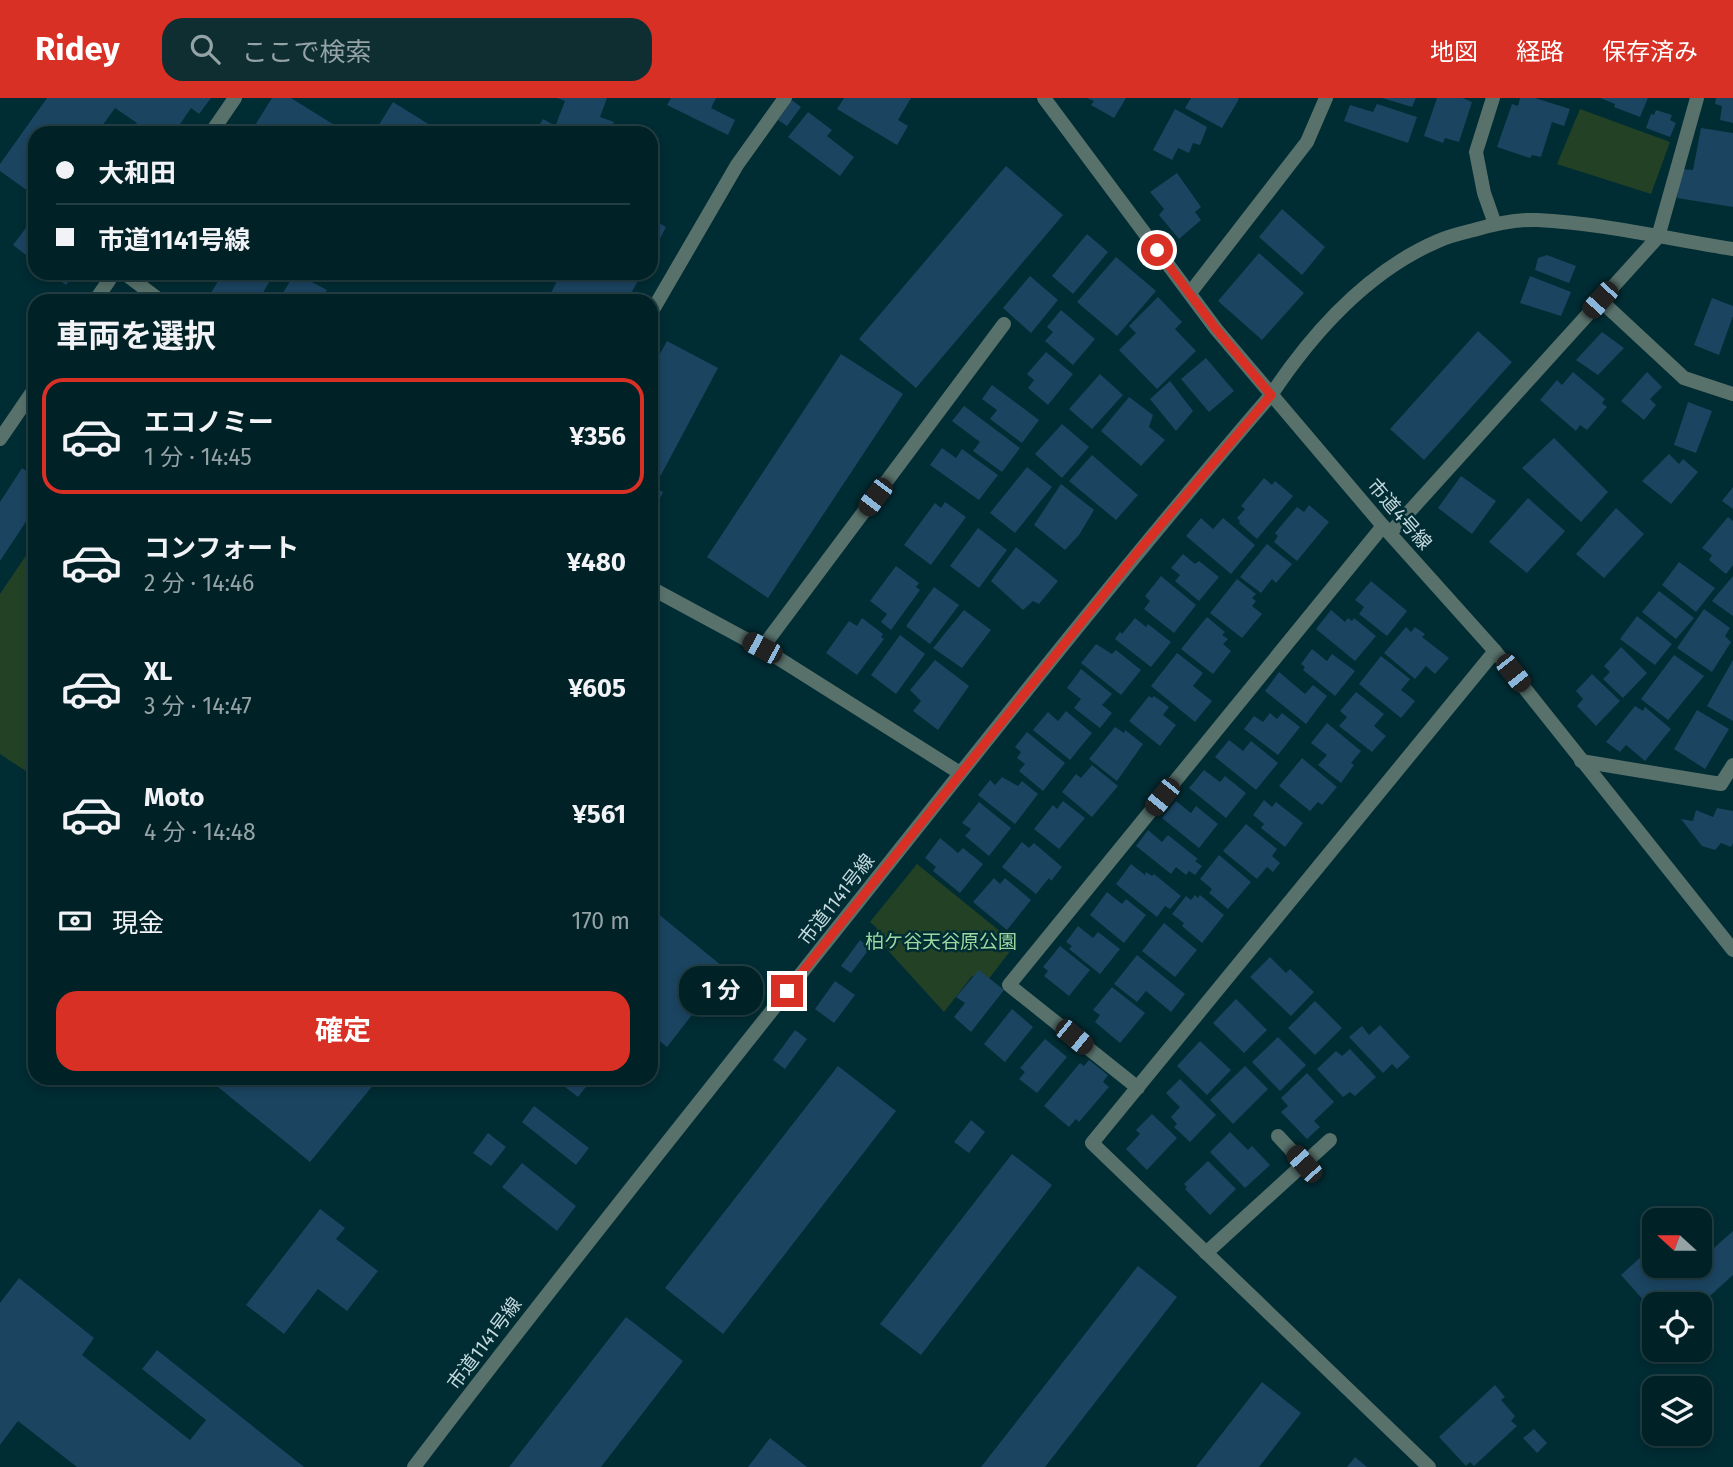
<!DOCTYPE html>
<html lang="ja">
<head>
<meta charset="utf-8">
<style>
	:root { --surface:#002126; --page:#0e2e32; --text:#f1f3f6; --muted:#95a3a7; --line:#223e43; --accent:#d93025 }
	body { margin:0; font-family:"Fira Sans","Noto Sans JP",sans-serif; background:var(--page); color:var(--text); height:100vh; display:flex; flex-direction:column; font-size:26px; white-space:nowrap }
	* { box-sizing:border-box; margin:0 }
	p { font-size:23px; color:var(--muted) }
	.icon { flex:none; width:38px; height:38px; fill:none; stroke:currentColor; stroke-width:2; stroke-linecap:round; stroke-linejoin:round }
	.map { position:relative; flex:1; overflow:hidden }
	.sheet { position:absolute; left:28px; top:196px; width:630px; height:791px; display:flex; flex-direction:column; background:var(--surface); border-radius:21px; box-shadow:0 4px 10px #0003,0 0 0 2px var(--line) }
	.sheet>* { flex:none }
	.banner { position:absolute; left:28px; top:28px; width:630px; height:154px; border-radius:21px; box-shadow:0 4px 10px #0003,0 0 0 2px var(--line); display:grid; align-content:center; height:154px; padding:0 28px; background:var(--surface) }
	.needle { width:46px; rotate:291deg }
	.controls { position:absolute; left:1642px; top:1110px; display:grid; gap:14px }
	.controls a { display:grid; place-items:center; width:70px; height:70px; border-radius:14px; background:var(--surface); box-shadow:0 4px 10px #0003,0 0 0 2px var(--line); font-size:35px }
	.end { position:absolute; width:32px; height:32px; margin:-16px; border:9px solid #d93025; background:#fff; box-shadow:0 0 0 4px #fff }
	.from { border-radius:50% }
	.bubble { position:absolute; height:49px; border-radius:21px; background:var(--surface); box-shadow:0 4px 10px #0003,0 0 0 2px var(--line); font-size:23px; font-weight:700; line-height:49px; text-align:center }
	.car { position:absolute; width:21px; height:42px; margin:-21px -10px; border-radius:9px; box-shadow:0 0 5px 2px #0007; background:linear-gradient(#222 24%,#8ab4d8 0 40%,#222 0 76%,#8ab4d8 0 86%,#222 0) }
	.banner b { display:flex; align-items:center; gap:24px; height:66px; font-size:26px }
	.banner b+b { border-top:2px solid var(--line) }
	.banner i { width:18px; height:18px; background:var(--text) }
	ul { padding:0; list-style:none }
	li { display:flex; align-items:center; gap:21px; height:116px; margin:0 14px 10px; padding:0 14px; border:4px solid transparent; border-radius:21px }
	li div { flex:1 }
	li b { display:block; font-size:26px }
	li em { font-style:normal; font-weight:700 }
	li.active { border-color:var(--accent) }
	li>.icon { width:63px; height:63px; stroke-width:1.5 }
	h2 { padding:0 28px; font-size:32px; line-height:84px }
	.pay { display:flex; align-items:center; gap:18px; height:77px; padding:0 28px; font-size:26px }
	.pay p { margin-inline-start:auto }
	.action { display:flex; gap:14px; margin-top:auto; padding:14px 28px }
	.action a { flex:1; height:80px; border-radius:21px; background:var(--accent); color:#fff; font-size:28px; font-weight:700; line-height:80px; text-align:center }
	header { display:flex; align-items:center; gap:42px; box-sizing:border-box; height:98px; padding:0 35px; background:var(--accent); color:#fff }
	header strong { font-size:33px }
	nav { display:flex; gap:38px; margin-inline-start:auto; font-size:24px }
	.search { width:490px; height:63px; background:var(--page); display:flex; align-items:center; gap:18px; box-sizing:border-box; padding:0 24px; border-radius:21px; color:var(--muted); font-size:26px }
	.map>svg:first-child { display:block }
</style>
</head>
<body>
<header>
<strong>Ridey</strong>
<div class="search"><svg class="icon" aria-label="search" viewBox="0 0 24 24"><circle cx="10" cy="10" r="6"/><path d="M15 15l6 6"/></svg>ここで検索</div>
<nav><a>地図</a><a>経路</a><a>保存済み</a></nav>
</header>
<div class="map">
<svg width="1733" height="1369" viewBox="0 0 1733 1369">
	<rect width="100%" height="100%" fill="#002c33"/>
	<!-- green -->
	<path fill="#234225" d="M1580,11L1670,44L1651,96L1557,66Z
		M35,444V679L0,656V496Z
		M917,766L1007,839L1002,845L1011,852L984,887L972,878L944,914L873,836L877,830L870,824Z"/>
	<!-- building -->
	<path fill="#1b4461" d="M47,0H211L199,16L191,10L174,35H130L137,25L115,10L97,35H35V98L0,73V66Z
		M272,0H291L336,28L332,35H250Z
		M557,0H607L600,19L614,24L609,35L553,34L565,3Z
		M671,0H716L711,10L735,22L728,37L667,7Z
		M844,0H911L898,22L908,28L897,47L837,11Z
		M1087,0H1126L1114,20L1091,7L1094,3Z
		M1191,0H1237L1239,1L1222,30L1185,10Z
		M1382,0H1416L1412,9Z
		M1437,0H1463L1472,4L1459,44L1445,40L1443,45L1424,38Z
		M1520,0H1535L1570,11L1564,28L1552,24L1541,59L1532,57L1530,60L1497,49L1512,6L1518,8Z
		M1600,0H1648L1640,19L1614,9L1615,6Z
		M1716,0H1733V25L1720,22L1722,8L1715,6Z
		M792,2L801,9L787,28L778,22Z
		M393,4L430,27L425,35H374Z
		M1377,6L1417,19L1408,45L1344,23L1350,7L1373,14Z
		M1175,11L1207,29L1200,47L1193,45L1189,55L1178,50L1172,62L1153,52Z
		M1656,12L1672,17L1670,22L1676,25L1670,39L1646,30L1651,16L1654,17Z
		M808,14L832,32L827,38L854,59L840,78L788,39Z
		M543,21L552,26L547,35L536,32Z
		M1701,30L1733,35V109L1677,100L1681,71L1693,72Z
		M1006,68L1063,117L916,290L859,241Z
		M1177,75L1201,109L1195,114L1201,122L1179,141L1159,117L1164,111L1150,94Z
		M1282,111L1325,149L1302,177L1259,139Z
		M35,118V164L13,147Z
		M651,121L666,129L651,158Z
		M1087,136L1108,154L1073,196L1052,178Z
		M1259,155L1304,195L1262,242L1218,203Z
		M1547,157L1576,168L1569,185L1535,172L1538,160Z
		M1116,159L1156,193L1117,238L1077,204Z
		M49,175H75L66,187Z
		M223,175H272L274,176L258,203H206Z
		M295,175L327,192L320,203H278Z
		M561,175H642L627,203H547Z
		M1030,178L1058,202L1031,235L1003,210Z
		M1530,178L1571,194L1561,218L1520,205Z
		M1158,199L1182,224L1175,231L1196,253L1157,291L1119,252L1136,235L1129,228Z
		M1712,200L1733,208V218L1719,257L1694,247Z
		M1061,212L1095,241L1073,267L1045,243L1053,234L1047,229Z
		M1478,233L1512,264L1424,362L1390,331Z
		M1602,234L1624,250L1598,277L1576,262Z
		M667,243L718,270L661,377L651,371V272Z
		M1046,254L1073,276L1048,307L1028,290L1034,282L1027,276Z
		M841,256L903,296L768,500L707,459Z
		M1206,260L1234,293L1209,314L1181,281Z
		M1573,274L1605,301L1602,305L1607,309L1587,332L1580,327L1576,333L1540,302L1557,282L1562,287Z
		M1647,274L1662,289L1650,301L1656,307L1644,322L1621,303Z
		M1100,276L1123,297L1092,331L1069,311Z
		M1170,283L1193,313L1176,333L1150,301Z
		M992,287L1039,322L1022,345L990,321L997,312L982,301Z
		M1129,299L1153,317L1149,329L1165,342L1141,368L1101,333Z
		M1688,304L1712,313L1696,355L1674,347Z
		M964,308L1020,350L1002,374L973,353L980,344L952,323Z
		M1062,326L1089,349L1062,380L1035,356Z
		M1554,340L1608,394L1581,424L1522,370Z
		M942,350L956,360L962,351L998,377L979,402L930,367Z
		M1669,356L1679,366L1683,361L1698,374L1671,406L1642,383Z
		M1092,357L1138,397L1116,422L1069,383Z
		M1027,369L1052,389L1015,435L990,415Z
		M22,370L35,379V410L0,463V404Z
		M1461,378L1496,403L1472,436L1438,410Z
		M1264,380L1272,387L1275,383L1293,398L1257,441L1239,425L1240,423L1237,420L1245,411L1241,408Z
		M1061,386L1094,412L1079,437L1065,452L1034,427Z
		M651,388L663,394L651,418Z
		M1733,389V411L1722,403Z
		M1528,400L1565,433L1527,475L1489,444Z
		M945,404L966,419L931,467L904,447L935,405L941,410Z
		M1309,407L1329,424L1297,463L1274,444L1278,438L1275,435L1297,409L1304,414Z
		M1616,410L1644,436L1604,480L1576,456Z
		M1728,419L1733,423V467L1726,476L1709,462L1712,457L1702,450Z
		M1201,420L1213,431L1223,420L1255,447L1231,476L1186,438Z
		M978,430L1007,452L979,490L950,468Z
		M1267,446L1292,466L1276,485L1272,481L1261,495L1240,479Z
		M1016,449L1058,483L1039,506L1033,503L1023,512L991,483Z
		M1183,456L1195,466L1199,463L1219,479L1199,503L1175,483L1180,477L1171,470Z
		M1679,464L1715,490L1696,514L1662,487Z
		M896,468L919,485L916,489L920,492L891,532L881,524L887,516L870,503Z
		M1161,478L1196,507L1174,535L1144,511L1150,503L1145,498Z
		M1733,478V518L1712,503Z
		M1237,481L1256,496L1252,500L1256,503L1252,508L1262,516L1242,540L1210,515Z
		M1371,483L1407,513L1387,538L1359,516L1364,509L1355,502Z
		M934,489L959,507L930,546L906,528Z
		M1659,493L1694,520L1676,541L1642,514Z
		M1704,511L1730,530L1725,538L1731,544L1712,574L1677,550Z
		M964,512L991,532L962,570L933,550Z
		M1331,512L1345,524L1348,520L1352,523L1354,520L1376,538L1355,563L1316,531Z
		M1637,518L1672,546L1655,567L1620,541Z
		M1207,519L1225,534L1222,537L1228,541L1223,546L1231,553L1213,576L1181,551Z
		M862,520L883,536L881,539L884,541L857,577L826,555L849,523L857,528Z
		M1135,520L1146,529L1148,526L1171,544L1151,569L1115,541L1120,534L1122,536Z
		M1406,529L1411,534L1415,529L1425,536L1422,539L1449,560L1435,576L1426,568L1415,581L1384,555Z
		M900,537L925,556L896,596L871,577Z
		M1096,546L1112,556L1116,552L1141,572L1121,597L1081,565Z
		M1621,549L1647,575L1623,600L1603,581L1610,574L1604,568Z
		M1312,551L1327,563L1332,556L1355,573L1335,598L1303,572L1305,569L1301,566Z
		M1177,555L1203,575L1193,588L1212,603L1195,624L1151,588Z
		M1674,557L1704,578L1668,622L1641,601Z
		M1381,558L1410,581L1401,592L1415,603L1401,620L1359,586Z
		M935,562L969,588L938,632L913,613L921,603L910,592Z
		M1733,562V623L1707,608Z
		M1081,571L1112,596L1102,607L1112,615L1100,630L1074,610L1081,601L1067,590Z
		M1279,574L1305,596L1313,587L1327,598L1306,626L1265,593Z
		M1592,576L1620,603L1596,628L1577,608L1583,601L1576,593Z
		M1356,594L1384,616L1374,628L1386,638L1372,654L1339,628L1347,619L1340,613Z
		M1149,598L1152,600L1154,598L1169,609L1163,617L1176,627L1160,648L1129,623Z
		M1635,608L1643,613L1645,609L1671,631L1645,663L1626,647L1620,654L1606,644Z
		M1697,612L1729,631L1705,671L1674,651Z
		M1066,613L1092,635L1070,662L1033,632L1048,614L1058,623Z
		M1270,615L1277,621L1282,615L1300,629L1278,657L1244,631L1254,618L1263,624Z
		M1327,625L1361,653L1351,665L1354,667L1341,685L1318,667L1327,657L1311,645Z
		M1115,629L1124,635L1125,632L1143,646L1117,683L1089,661Z
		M1027,634L1065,665L1043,693L1019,673L1025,666L1017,660L1021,654L1015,649Z
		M1229,642L1243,653L1251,643L1278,665L1256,692L1215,659Z
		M1302,660L1337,689L1322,707L1318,704L1310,713L1279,688Z
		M1092,667L1118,688L1092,719L1062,694L1076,676L1081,680Z
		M1204,672L1220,684L1225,678L1246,695L1226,720L1189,690Z
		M1002,679L1018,688L1022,683L1038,696L1015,726L978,697L990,682L995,687Z
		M1264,702L1272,709L1276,704L1303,725L1285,749L1261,730L1264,726L1253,717Z
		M1063,703L1085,720L1059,751L1034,731L1053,707L1057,711Z
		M1176,703L1191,715L1196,708L1218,726L1199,750L1162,720Z
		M979,704L1011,730L989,758L965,738L971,731L962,725Z
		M1717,710L1733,713V745L1731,749L1721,745L1715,752L1702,748L1681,721L1693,723L1696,712L1713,719Z
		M1246,726L1277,751L1272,758L1280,765L1273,774L1267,769L1257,781L1223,753Z
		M1148,732L1162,744L1168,737L1198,761L1195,763L1202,768L1195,777L1189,773L1186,777L1176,769L1171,776L1136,748Z
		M940,740L958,755L963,750L983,766L960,795L933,773L936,769L925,760Z
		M1022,744L1029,750L1034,745L1062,769L1051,783L1049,780L1036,796L1002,769Z
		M1219,757L1251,784L1228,811L1209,795L1212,791L1200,781Z
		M1131,766L1145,777L1146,774L1152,778L1154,776L1181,798L1170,811L1165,808L1157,819L1116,786Z
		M994,780L1000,786L1005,780L1031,802L1007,832L973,804Z
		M1107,794L1122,806L1126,801L1146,817L1124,845L1090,817Z
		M1195,797L1198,800L1200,797L1224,817L1202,845L1182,828L1184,825L1172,816L1186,798L1191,802Z
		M651,810L727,872L667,949L651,936Z
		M1164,825L1197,852L1175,879L1142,853Z
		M1078,828L1093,840L1098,834L1120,851L1100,876L1069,851L1072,848L1066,844Z
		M860,842L870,850L851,875L841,868Z
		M1060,848L1090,872L1069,898L1044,878L1048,873L1043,869Z
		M1137,857L1185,896L1171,914L1146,893L1137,904L1114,886Z
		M1270,859L1286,875L1290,871L1314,894L1291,918L1250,879Z
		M979,872L1004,892L971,934L954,919L965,905L956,899Z
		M835,883L855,897L834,925L815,911Z
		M1112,889L1145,915L1120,945L1095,924L1100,917L1093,912Z
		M1236,901L1267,932L1244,955L1213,925Z
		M1315,903L1342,930L1315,957L1288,930Z
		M1012,911L1033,929L1005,964L984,946Z
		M1380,927L1410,959L1397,971L1392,966L1383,975L1349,939L1362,928L1369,937Z
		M795,932L807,941L785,971L773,962Z
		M1278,939L1306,967L1280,993L1252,964Z
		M1045,941L1067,959L1037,995L1019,981L1025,974L1020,970Z
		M1200,943L1231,972L1207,997L1177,968Z
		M1350,951L1376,979L1355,998L1350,994L1343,999L1317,971L1336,953L1342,958Z
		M1089,962L1108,977L1103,984L1109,989L1079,1024L1076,1021L1069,1029L1044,1008L1080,965L1084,968Z
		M838,968L896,1013L723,1236L665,1190Z
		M1245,968L1268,991L1233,1026L1210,1002Z
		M1307,975L1334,1004L1314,1023L1320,1029L1307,1041L1281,1014L1288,1008L1281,1000Z
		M207,980H379L310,1064Z
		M553,980H593L578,999Z
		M1180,981L1216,1017L1190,1044L1174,1029L1177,1026L1171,1019L1180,1009L1166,995Z
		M534,1008L589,1050L576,1067L522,1024Z
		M1152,1016L1177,1040L1147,1072L1126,1051L1140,1036L1136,1032Z
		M971,1022L985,1034L969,1055L954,1044Z
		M1230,1034L1248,1052L1252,1048L1270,1067L1245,1090L1210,1054Z
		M488,1035L506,1049L491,1068L473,1055Z
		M1012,1056L1052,1087L921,1257L880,1226Z
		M1208,1063L1236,1091L1210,1117L1185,1091L1187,1089L1184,1086Z
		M522,1065L576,1108L557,1133L502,1089Z
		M320,1111L345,1130L336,1141L378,1173L347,1213L318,1191L284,1236L246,1207Z
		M1733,1133V1177L1701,1206H1654V1214L1621,1177L1654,1147V1167H1699V1149L1706,1157Z
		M1138,1168L1177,1199L1045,1369H981Z
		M19,1180L94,1240L82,1257L190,1342L206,1322L142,1271L157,1252L304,1369H77L18,1323L0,1347V1205Z
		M626,1219L683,1263L601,1369H509Z
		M1262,1284L1301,1315L1259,1369H1196Z
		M1495,1287L1505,1299L1501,1302L1515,1318L1511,1323L1517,1328L1474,1368L1470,1364L1466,1368L1439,1339Z
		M1534,1331L1547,1345L1537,1355L1523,1340Z
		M770,1340L807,1369H748Z
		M1355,1359L1367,1369H1347Z"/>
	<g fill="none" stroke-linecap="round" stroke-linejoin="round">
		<!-- service -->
		<path stroke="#58716b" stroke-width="14" d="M1493,0L1476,54L1484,95L1495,126
			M1190,195L1307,44L1326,0
			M1581,663L1721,686L1733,667
			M1278,1038L1304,1066
			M1206,1155L1330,1042"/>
		<!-- minor -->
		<path stroke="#58716b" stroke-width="14" d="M211,35L235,0
			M124,175L161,203
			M1600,202L1684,280L1733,296
			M95,203L114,175
			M651,215L737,67L785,0
			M0,341L35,290
			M1390,435L1658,139L1697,0
			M651,490L762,550L960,675
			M762,550L1004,226
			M1138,990L1009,887L1383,428
			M1429,1369L1092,1045L1495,553"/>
		<!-- tertiary -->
		<path stroke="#58716b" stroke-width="14" d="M1044,0L1216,231L1383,428L1495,553L1733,852
			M414,1369C546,1195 683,1025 819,853C968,666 1115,478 1271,297C1313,234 1368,173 1438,143C1449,138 1462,135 1474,132C1494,126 1516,121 1537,122C1602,125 1669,141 1733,151"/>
	</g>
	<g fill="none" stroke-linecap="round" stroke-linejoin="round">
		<!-- route -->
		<path stroke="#d93025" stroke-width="9" d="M787,893L1136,456L1271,297L1216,231L1157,152"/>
	</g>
	<g text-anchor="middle" stroke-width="5" stroke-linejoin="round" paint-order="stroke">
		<!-- street labels -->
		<g font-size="19" fill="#c4d9dd" stroke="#002c33">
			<text transform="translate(1400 416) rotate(49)" y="7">市道4号線</text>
			<text transform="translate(836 801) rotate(-52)" y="7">市道1141号線</text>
			<text transform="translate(484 1245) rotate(-53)" y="7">市道1141号線</text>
		</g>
		<!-- park labels -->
		<g font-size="19" fill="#9cd7a0" stroke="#002c33">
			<text x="941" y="850">柏ケ谷天谷原公園</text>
		</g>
	</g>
</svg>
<div class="controls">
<a><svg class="needle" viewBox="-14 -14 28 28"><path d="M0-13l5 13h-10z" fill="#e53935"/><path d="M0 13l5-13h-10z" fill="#95a3a7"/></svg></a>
<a><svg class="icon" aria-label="locate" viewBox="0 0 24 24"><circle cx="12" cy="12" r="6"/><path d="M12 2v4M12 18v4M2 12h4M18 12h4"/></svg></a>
<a><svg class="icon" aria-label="layers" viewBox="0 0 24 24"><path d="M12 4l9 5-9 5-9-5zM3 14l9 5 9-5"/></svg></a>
</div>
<i class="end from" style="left:1157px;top:152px"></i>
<i class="end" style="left:787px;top:893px"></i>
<div class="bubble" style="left:679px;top:868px;width:84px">1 分</div>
<i class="car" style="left:1600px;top:202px;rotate:222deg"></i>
<i class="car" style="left:875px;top:399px;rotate:217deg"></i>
<i class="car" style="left:762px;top:550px;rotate:298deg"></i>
<i class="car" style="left:1513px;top:575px;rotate:142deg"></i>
<i class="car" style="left:1162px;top:699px;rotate:219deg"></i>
<i class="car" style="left:1074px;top:939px;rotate:129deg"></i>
<i class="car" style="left:1304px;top:1066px;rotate:318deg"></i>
<div class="banner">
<b><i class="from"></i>大和田</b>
<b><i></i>市道1141号線</b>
</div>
<section class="sheet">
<h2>車両を選択</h2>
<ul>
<li class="active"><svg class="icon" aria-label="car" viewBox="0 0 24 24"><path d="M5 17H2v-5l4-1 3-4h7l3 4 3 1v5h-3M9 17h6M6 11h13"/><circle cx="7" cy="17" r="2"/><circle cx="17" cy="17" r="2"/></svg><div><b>エコノミー</b><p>1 分 · 14:45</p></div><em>¥356</em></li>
<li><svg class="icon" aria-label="car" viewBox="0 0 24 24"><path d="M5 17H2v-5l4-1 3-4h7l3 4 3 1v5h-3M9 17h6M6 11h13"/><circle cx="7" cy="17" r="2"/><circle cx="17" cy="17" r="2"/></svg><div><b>コンフォート</b><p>2 分 · 14:46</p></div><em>¥480</em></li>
<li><svg class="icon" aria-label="car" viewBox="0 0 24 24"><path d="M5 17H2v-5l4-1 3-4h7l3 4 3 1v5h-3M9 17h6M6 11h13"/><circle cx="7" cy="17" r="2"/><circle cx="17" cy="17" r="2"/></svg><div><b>XL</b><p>3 分 · 14:47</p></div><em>¥605</em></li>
<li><svg class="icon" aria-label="car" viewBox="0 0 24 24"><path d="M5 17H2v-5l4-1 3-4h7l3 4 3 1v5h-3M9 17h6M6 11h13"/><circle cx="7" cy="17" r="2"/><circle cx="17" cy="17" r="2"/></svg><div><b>Moto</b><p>4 分 · 14:48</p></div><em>¥561</em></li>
</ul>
<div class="pay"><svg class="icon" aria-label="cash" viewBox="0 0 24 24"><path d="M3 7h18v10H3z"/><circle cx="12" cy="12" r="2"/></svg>現金<p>170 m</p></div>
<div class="action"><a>確定</a></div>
</section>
</div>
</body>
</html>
